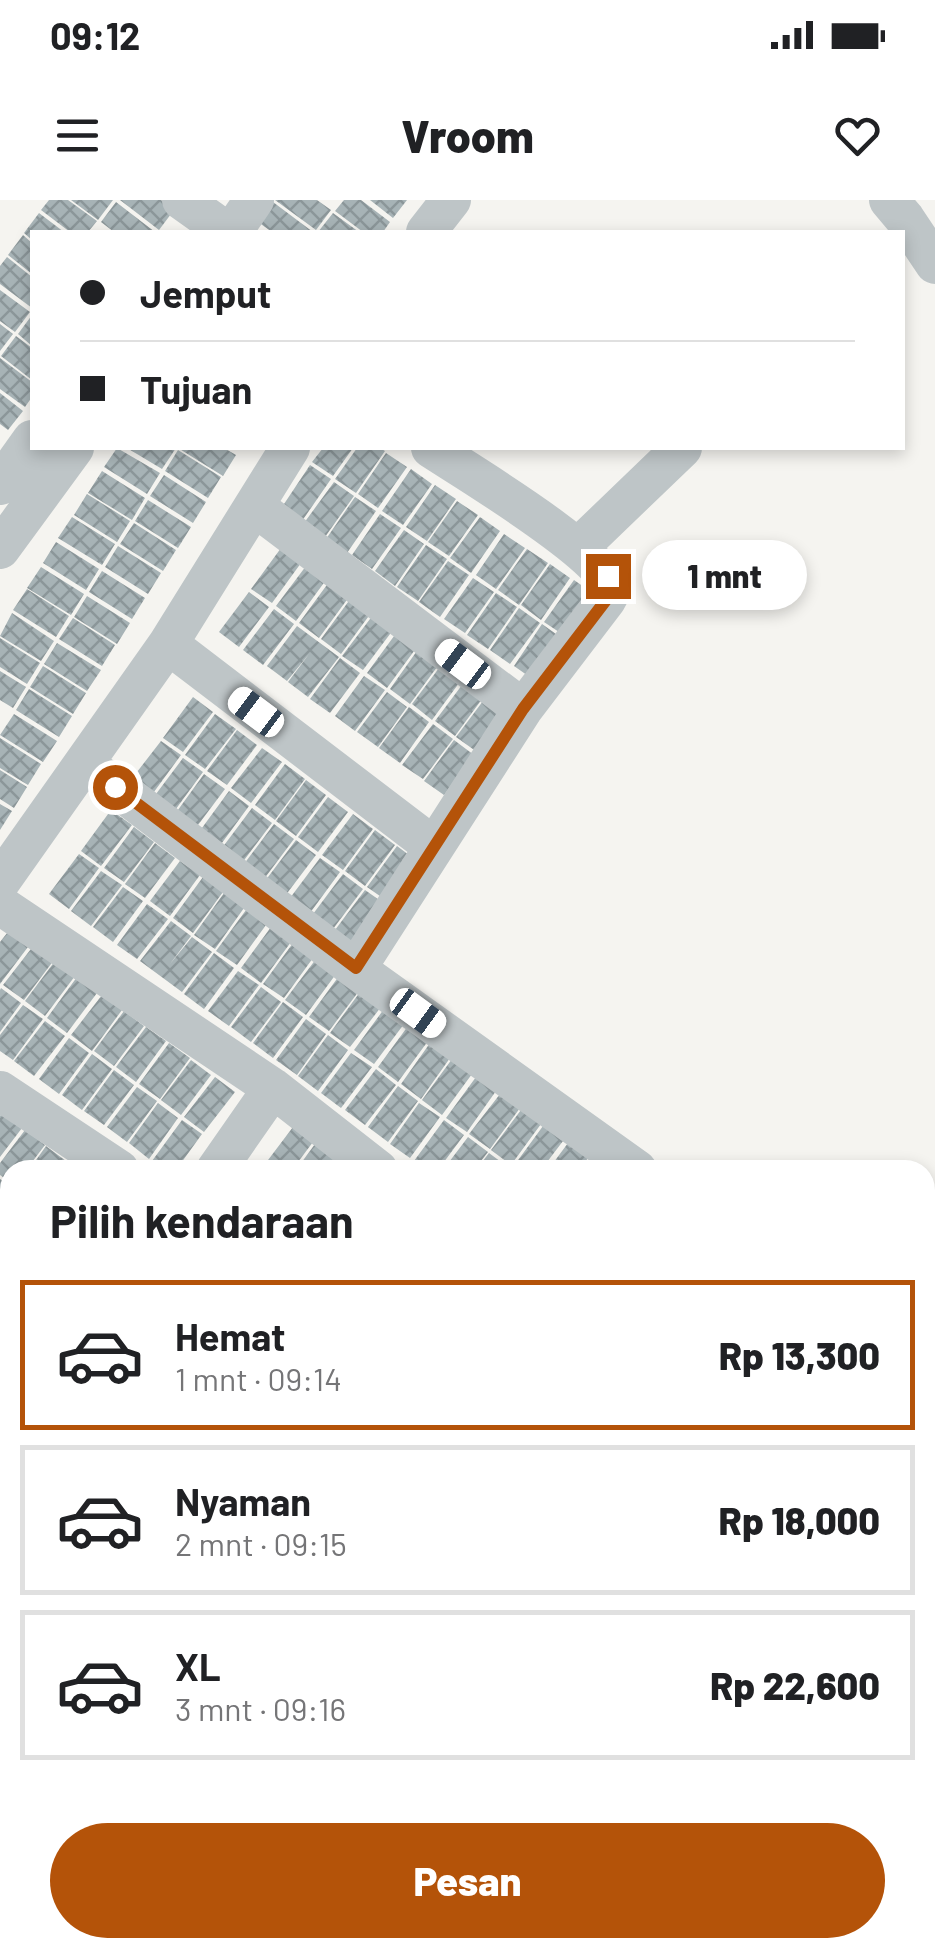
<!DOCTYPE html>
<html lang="id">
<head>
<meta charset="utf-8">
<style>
	:root { --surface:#fff; --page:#f2f2f2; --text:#202124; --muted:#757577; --line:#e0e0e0; --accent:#b45309 }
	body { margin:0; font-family:Barlow,sans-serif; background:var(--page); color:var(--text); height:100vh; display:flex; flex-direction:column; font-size:38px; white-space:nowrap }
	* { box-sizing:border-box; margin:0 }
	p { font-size:32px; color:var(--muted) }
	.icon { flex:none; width:55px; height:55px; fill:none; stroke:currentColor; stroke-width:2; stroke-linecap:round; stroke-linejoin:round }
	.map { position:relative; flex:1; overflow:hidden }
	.side { position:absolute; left:0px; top:960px; width:935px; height:798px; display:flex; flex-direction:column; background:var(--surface); border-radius:30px 30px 0 0; box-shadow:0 5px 15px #0003 }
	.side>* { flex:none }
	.banner { position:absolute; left:30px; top:30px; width:875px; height:220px; border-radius:0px; box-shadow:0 5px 15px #0003; display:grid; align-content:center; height:220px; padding:0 50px; background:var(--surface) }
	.end { position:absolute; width:45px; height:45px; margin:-22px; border:12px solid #b45309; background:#fff; box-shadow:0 0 0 5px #fff }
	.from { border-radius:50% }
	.bubble { position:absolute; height:70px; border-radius:35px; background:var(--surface); box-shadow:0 5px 15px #0003; font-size:32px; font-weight:800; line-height:70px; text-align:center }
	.car { position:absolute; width:30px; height:60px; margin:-30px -15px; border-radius:12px; box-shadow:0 0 8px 2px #0007; background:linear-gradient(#fff 24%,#345 0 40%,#fff 0 76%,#345 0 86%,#fff 0) }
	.banner b { display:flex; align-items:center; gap:35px; height:95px; font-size:38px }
	.banner b+b { border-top:2px solid var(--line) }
	.banner i { width:25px; height:25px; background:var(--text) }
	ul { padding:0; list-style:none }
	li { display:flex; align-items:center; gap:30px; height:150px; margin:0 20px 15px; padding:0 30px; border:5px solid var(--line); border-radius:0px }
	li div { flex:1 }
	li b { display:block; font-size:38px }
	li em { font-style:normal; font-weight:800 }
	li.active { border-color:var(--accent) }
	li>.icon { width:90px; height:90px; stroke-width:1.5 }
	h2 { padding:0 50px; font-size:45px; line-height:120px }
	.action { display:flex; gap:20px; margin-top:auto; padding:20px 50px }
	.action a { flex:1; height:115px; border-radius:60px; background:var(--accent); color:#fff; font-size:40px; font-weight:800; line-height:115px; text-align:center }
	.status { display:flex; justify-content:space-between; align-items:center; height:70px; padding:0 50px; background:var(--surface); direction:ltr }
	.status svg { height:28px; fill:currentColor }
	header { display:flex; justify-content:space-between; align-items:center; height:130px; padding:0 50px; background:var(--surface); font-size:45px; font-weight:800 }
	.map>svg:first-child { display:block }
</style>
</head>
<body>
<div class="status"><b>09:12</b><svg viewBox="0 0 49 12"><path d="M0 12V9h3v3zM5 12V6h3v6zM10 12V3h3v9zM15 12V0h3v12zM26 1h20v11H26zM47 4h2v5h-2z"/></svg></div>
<header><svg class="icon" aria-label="menu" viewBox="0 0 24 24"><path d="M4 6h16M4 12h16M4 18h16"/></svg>Vroom<svg class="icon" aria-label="heart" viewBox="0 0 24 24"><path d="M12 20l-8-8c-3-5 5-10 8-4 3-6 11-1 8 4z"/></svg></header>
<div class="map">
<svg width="935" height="1757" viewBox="0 0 935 1757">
	<defs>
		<pattern id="building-cross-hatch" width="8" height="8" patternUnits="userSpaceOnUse" patternTransform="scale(2.5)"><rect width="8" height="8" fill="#a7b3b6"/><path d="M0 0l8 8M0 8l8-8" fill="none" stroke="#8b9699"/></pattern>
	</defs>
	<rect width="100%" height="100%" fill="#f5f4f0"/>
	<!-- building -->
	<path fill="url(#building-cross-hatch)" d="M49,0H68L97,21L88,32H70L41,10Z
		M71,0H113L98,20Z
		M120,0H161L174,10L159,30Z
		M275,0H317L331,10L316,30Z
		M344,0H361L390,22L383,32H363L335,11Z
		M370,0H407L393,18Z
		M116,2L155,32H114L101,22Z
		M273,2L313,32H272L258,22Z
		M39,13L64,32H32V40L24,33Z
		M333,13L359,32H318Z
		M23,35L32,43V74L8,55Z
		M7,57L32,77V108L0,84V66Z
		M0,90L30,112L15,132L0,121Z
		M32,115V146L18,134Z
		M0,124L13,134L0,151Z
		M16,136L32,148V180L1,156Z
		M0,158L32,182V197L25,207L0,189Z
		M0,193L23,211L8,230L0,224Z
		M117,248L160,273L147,294L104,267Z
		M127,248H176L162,269Z
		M178,248H224L236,255L223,276Z
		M323,248H353L333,276L312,262Z
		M357,248H380L385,251L356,293L335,279Z
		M178,250L221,277L208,298L165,271Z
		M386,253L407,267L378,308L358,294Z
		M310,265L331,279L302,321L282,307Z
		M411,269L432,284L403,325L382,311Z
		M102,271L145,298L132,320L88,293Z
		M164,275L206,302L193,323L150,296Z
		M334,282L354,296L325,337L304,323Z
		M435,285L456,299L427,341L406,327Z
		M87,294L130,321L117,342L74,315Z
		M355,297L376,311L347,353L326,339Z
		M148,300L191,327L178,348L135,321Z
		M457,301L478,315L449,356L428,342Z
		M380,314L401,328L372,369L352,355Z
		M72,317L115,344L102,365L58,338Z
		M480,317L500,331L471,373L450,358Z
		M134,323L176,350L163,371L120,344Z
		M404,330L424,344L395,386L375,371Z
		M504,334L525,348L496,389L476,375Z
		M56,342L99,369L86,390L43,363Z
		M426,345L447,359L418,401L397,387Z
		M118,346L161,373L148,394L105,367Z
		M281,348L301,363L272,403L251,389Z
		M527,349L548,363L519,405L498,390Z
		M448,361L469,375L440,417L419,402Z
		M550,364L570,378L541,420L521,405Z
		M306,366L326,380L296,421L276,406Z
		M41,367L84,394L71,415L27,388Z
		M102,371L145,398L132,419L89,392Z
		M473,378L494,392L465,433L444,419Z
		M574,380L594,394L565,436L544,422Z
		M329,382L349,397L319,438L299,423Z
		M27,389L69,416L56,437L13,410Z
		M249,392L269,407L239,447L219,432Z
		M496,393L517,407L488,449L467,435Z
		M87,396L130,423L117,444L74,417Z
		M351,398L371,413L341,454L321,439Z
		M519,408L540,423L510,464L490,450Z
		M274,409L294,424L263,465L243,450Z
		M12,413L54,441L41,461L0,436Z
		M373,415L393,430L363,470L342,456Z
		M73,418L115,445L102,466L59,439Z
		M542,424L563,439L534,480L514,466Z
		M297,426L339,457L308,497L288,482L309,454L287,481L267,466Z
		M397,432L417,447L387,488L367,473Z
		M0,438L40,463L27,484L0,467Z
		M57,443L101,470L87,491L44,464Z
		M419,448L440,463L410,504L390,489Z
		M340,458L360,473L330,513L310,499Z
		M442,464L462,479L432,520L412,504Z
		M43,466L86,493L73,514L30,487Z
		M0,471L26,487L13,508L0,500Z
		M364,476L385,490L355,531L335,516Z
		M465,481L485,495L455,536L435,521Z
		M29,489L72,516L59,537L16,510Z
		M387,492L407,507L378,547L357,532Z
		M193,497L213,512L183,552L163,538Z
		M486,497L507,512L477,552L456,537Z
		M409,507L429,522L400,563L379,548Z
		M14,514L57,541L43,562L0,535Z
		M215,514L236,529L205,569L185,555Z
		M433,524L453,539L423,579L402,565Z
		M237,530L257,545L227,585L207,571Z
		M0,538L41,564L28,585L0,568Z
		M454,540L474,555L444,595L424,581Z
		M161,541L181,555L151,596L130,581Z
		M262,548L282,562L251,603L231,588Z
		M183,558L203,572L173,613L153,598Z
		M285,564L305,579L275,620L255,605Z
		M0,570L27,587L14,608L0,599Z
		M204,574L225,589L195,629L175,614Z
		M306,580L326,595L296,636L276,621Z
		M229,591L249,606L219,647L199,632Z
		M328,597L348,612L318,652L298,637Z
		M0,604L12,611L0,630Z
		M252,608L272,623L242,663L222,648Z
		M111,610L132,625L101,666L81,651Z
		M353,614L373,629L343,670L322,655Z
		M274,624L294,639L264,679L244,664Z
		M134,627L154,642L124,682L104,668Z
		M375,630L395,645L365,686L345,671Z
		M296,640L316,655L285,696L265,681Z
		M155,643L175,658L145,698L125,684Z
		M397,646L417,661L387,701L367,687Z
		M79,654L99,668L69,709L49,694Z
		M320,658L340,672L310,713L290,698Z
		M180,661L200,675L170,716L150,701Z
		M101,671L122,685L91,726L71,711Z
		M343,674L363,689L333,729L313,714Z
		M203,677L223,692L193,733L173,718Z
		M123,687L143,701L113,742L93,727Z
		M365,690L385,704L355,745L335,730Z
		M224,693L244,708L215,749L194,735Z
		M147,704L168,719L137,759L117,745Z
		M246,710L266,725L237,765L216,751Z
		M171,721L191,736L170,764L192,737L212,752L182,792L140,761Z
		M271,727L291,742L261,783L241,768Z
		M11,728L31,743L0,784V742Z
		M293,743L313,758L284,798L263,784Z
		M34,745L54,760L24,800L3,785Z
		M214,753L234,768L204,809L184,794Z
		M316,759L336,774L306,815L285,800Z
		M55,761L75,776L45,816L25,801Z
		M238,771L259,785L229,826L208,811Z
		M339,776L359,791L329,831L309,817Z
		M77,777L97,793L67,833L47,818Z
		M261,787L281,802L251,842L231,827Z
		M1,788L21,803L0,832V790Z
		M360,792L381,807L350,847L330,833Z
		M102,795L122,810L92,851L71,835Z
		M283,802L303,817L273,858L253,843Z
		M23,805L43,819L13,860L0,851V835Z
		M384,809L404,824L374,864L354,850Z
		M124,811L144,826L114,866L94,851Z
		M306,819L326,834L297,875L276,860Z
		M45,821L65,836L34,876L14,861Z
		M408,826L428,841L398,882L378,867Z
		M146,827L166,841L136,882L116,867Z
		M328,835L348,850L318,891L298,876Z
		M69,838L89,853L59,894L39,879Z
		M169,843L190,858L160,899L139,884Z
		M430,843L450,858L421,899L401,884Z
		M351,853L372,867L341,908L321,893Z
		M92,854L112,869L82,910L62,895Z
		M452,859L472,874L442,915L422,900Z
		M191,860L211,875L181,915L161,900Z
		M376,869L396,885L365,925L345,910Z
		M114,870L134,885L104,925L84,911Z
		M215,877L235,892L204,932L184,917Z
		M476,877L496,891L467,932L446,918Z
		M398,886L418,901L388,942L368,927Z
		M137,887L157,901L127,942L107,927Z
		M500,894L520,908L490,949L469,934Z
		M158,903L178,918L149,959L129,943Z
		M419,903L440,917L410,958L390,944Z
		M521,910L541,924L511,965L491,950Z
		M2,913L22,928L0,957V916Z
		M182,920L202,934L176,970H165L152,961Z
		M444,920L464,935L438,970H426L414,961Z
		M543,926L563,941L541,970H517L513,967Z
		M293,927L313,942L292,970H265L262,968Z
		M25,930L45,945L26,970H10V982L0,975V963Z
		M468,937L488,952L474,970H443Z
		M568,943L588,958L579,970H548Z
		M315,944L335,959L327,970H296Z
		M46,946L66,961L60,970H29Z
		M489,953L509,968L507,970H476Z
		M0,979L10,986L0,1005Z
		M10,995V1037L4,1045L0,1042V1008Z
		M10,1130V1172L3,1182L0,1180V1143Z
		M3,1185L10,1191V1217L0,1231Z
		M10,1224V1253L0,1246V1237Z
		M10,1386V1411L0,1412V1388Z
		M10,1414V1439L0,1440V1415Z
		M10,1444V1469L0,1470V1445Z
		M10,1471V1497L0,1498V1473Z
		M10,1498V1524L0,1525V1500Z
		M10,1527V1552L0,1553V1529Z
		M10,1557V1583L0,1584V1558Z
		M10,1584V1610L0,1611V1586Z
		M10,1613V1638L1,1639L0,1614Z
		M10,1643V1668H5L2,1644Z
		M7,1701L10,1725L0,1726V1702Z
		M10,1727V1748L14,1752L0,1754V1729Z
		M67,1748L69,1757H11V1755Z"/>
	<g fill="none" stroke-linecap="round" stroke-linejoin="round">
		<!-- minor -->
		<path stroke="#bec5c7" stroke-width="40" d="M182,0L227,32
			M889,0L905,19L935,64
			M232,32L254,0
			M426,32L451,0
			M0,285L32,240
			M254,306L523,509
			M578,348L682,248
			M0,349L74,248
			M168,444L434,647
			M85,564L356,769L637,970
			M0,682L168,444L290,248
			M0,705L273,888L378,970
			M356,769L523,509L606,400L612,389C601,351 469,273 431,248
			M0,891L119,970
			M216,970L273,888
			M0,1081L10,1088
			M925,1153L935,1140
			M0,1294L10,1301
			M0,1341L10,1353
			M925,1454L935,1461
			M266,1748L284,1757
			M756,1748L769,1757
			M94,1757V1748
			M126,1757V1748
			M442,1757L451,1748"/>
	</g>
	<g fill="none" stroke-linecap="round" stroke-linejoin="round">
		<!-- route -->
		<path stroke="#b45309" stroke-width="12" d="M115,587L356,768L523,509L606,400L612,389L608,376"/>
	</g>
</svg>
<i class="end from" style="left:115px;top:587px"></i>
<i class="end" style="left:608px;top:376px"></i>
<div class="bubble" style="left:642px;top:340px;width:165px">1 mnt</div>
<i class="car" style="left:463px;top:464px;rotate:307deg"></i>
<i class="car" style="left:256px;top:512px;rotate:307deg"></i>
<i class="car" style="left:418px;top:813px;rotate:126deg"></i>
<div class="banner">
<b><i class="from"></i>Jemput</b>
<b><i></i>Tujuan</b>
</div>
<section class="side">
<h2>Pilih kendaraan</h2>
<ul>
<li class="active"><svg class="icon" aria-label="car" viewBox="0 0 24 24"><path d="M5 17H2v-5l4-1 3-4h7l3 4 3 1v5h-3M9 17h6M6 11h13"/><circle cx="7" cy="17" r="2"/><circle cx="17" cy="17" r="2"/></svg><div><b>Hemat</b><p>1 mnt · 09:14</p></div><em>Rp 13,300</em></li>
<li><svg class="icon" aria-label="car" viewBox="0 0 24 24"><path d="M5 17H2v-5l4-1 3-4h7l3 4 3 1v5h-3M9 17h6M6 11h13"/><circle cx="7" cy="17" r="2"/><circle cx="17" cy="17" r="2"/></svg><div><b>Nyaman</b><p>2 mnt · 09:15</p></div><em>Rp 18,000</em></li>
<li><svg class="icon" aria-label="car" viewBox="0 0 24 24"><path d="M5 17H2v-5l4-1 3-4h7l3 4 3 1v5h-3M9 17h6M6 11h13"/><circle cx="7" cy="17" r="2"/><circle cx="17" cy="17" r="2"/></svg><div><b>XL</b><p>3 mnt · 09:16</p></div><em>Rp 22,600</em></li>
</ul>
<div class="action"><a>Pesan</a></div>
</section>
</div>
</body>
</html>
